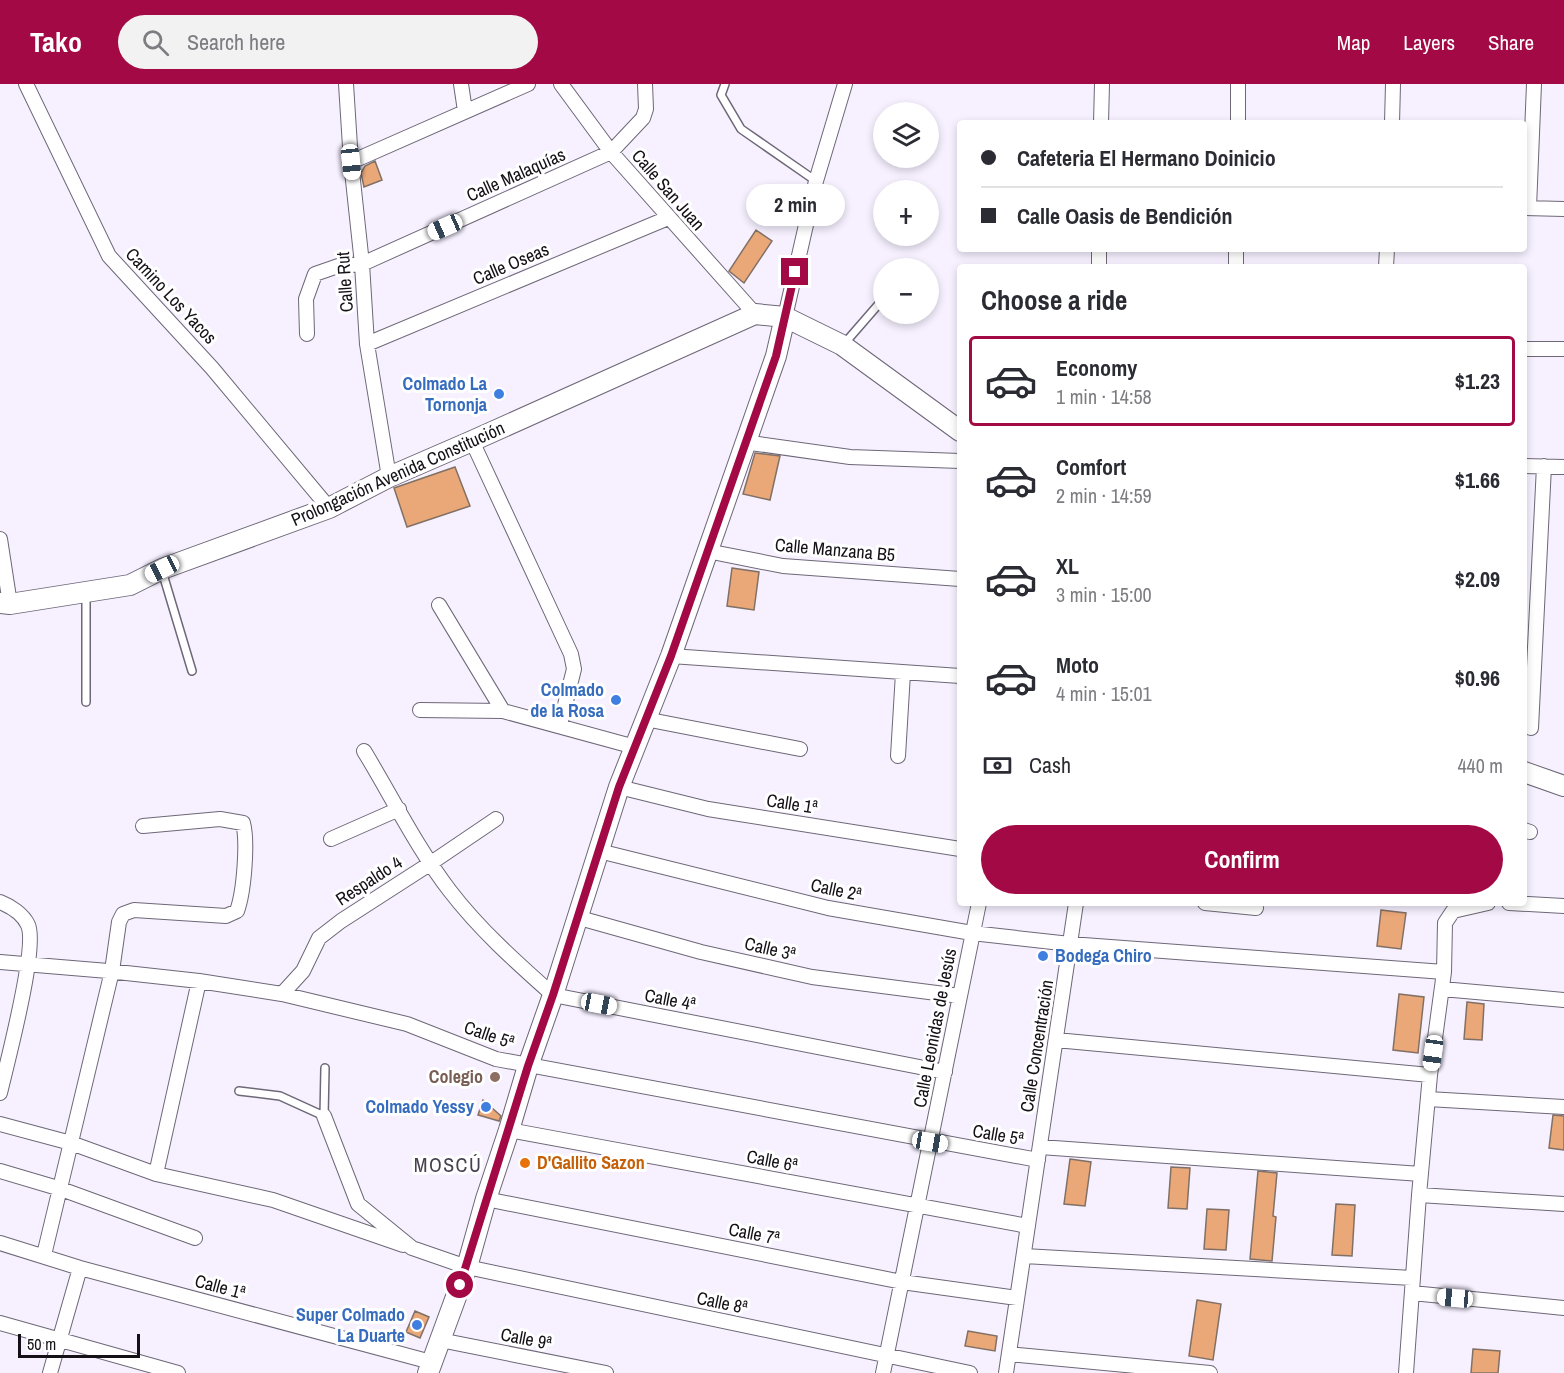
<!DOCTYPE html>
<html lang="en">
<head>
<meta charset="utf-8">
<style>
	:root { --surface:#fff; --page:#f2f2f3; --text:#2b2b33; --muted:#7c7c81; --line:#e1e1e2; --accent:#a30a45 }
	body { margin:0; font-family:"Archivo Narrow",sans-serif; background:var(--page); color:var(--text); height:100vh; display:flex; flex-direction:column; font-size:22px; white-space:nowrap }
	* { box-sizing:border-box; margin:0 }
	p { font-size:20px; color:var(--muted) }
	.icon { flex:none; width:33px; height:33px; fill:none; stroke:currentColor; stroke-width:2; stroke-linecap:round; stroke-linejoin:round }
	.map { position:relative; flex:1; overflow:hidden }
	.side { position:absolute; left:957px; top:180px; width:570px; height:642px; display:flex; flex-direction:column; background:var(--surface); border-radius:6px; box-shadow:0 3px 9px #0003 }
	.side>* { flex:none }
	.guide { position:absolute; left:957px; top:36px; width:570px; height:132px; border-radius:6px; box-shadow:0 3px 9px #0003; display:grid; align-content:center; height:132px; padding:0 24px; background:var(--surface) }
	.controls { position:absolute; left:873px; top:18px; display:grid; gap:12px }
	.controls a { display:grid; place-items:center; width:66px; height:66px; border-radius:50%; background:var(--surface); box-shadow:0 3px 9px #0003; font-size:30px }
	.scale { position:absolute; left:18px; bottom:15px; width:122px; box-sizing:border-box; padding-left:6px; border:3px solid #131016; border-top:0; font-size:16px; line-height:21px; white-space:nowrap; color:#131016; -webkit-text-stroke:4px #fff; paint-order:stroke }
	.end { position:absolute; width:27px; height:27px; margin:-14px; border:8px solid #a30a45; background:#fff; box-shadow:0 0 0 3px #fff }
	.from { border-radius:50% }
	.bubble { position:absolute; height:42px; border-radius:21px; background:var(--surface); box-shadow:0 3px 9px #0003; font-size:20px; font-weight:800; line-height:42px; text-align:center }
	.car { position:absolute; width:18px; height:36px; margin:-18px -9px; border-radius:8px; box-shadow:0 0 4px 2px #0007; background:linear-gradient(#fff 24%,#345 0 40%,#fff 0 76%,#345 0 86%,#fff 0) }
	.guide b { display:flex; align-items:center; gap:21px; height:57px; font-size:22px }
	.guide b+b { border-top:2px solid var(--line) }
	.guide i { width:15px; height:15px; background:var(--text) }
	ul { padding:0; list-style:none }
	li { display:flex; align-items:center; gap:18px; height:90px; margin:0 12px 9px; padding:0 12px; border:3px solid transparent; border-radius:6px }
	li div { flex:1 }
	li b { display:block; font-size:22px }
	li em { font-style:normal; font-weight:800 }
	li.selected { border-color:var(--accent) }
	li>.icon { width:54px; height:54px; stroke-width:1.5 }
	h2 { padding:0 24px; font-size:27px; line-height:72px }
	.pay { display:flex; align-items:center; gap:15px; height:66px; padding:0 24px; font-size:22px }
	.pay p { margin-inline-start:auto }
	.button { display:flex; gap:12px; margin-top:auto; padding:12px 24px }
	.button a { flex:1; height:69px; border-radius:36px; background:var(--accent); color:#fff; font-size:24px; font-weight:800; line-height:69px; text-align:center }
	header { display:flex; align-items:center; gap:36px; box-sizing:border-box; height:84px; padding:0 30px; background:var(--accent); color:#fff }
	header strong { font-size:28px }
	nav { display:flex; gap:33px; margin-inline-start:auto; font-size:21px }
	.search { width:420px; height:54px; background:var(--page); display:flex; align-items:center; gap:15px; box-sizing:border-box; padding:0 21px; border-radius:33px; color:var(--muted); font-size:22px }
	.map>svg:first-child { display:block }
</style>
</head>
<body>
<header>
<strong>Tako</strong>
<div class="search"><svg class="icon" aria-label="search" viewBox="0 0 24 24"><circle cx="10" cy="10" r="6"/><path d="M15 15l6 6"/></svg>Search here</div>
<nav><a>Map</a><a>Layers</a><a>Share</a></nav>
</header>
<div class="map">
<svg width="1564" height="1289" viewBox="0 0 1564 1289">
	<rect width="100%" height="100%" fill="#f6f0ff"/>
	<!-- building -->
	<path fill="#eaa777" stroke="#807065" stroke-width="1.5" d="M375,77L382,96L364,103L361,89L365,82Z
		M756,146L772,157L744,199L729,187Z
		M755,369L780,372L770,416L743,410Z
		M455,383L470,422L407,443L394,404Z
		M732,484L759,488L754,526L727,522Z
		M1381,826L1406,829L1401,865L1377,862Z
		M1399,910L1424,913L1418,969L1393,966Z
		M1467,918L1484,920L1482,956L1464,955Z
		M483,1016L501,1032L499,1037L478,1031Z
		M1553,1031L1564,1032V1066L1549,1064Z
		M1070,1075L1091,1078L1085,1122L1064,1120Z
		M1171,1083L1190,1084L1187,1125L1168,1124Z
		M1258,1087L1277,1089L1273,1132L1276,1133L1272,1177L1250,1175Z
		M1336,1120L1355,1121L1352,1172L1332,1171Z
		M1207,1125L1229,1126L1226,1166L1204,1165Z
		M1197,1216L1221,1220L1213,1276L1189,1272Z
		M415,1227L429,1233L420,1254L406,1248Z
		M968,1247L997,1252L995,1267L965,1262Z
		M1473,1265L1500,1267L1498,1289H1471Z"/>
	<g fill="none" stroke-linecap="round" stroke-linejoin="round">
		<!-- lane casing -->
		<g stroke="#6e6777" stroke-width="10">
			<path id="lane" d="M725,0L721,11L741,45L816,97
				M844,260L884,214
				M162,487L192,587
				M86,618V510
				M239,1007L280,1012L324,1032L325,984"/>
		</g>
		<!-- street casing -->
		<g stroke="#6e6777" stroke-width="16">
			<path id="street" d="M26,0L109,172L212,284L329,424
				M346,0L351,78L362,180L367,260L389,393
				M461,0L465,27
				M561,0L611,68L755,230
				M1101,39L1102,0
				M1238,39V0
				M1392,39L1393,0
				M351,78L528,0
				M1524,124L1564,125
				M1529,124L1534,0
				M1099,183V165
				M1236,183V165
				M1386,183L1387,165
				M785,233L816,97L845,0
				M307,250L306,215L315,190L338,182L362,180L611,68L643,34L646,25L645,0
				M367,260L668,134
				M1524,265H1564
				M472,357L571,570L574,585L560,641
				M744,358L850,373L960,377
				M1524,382L1564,383
				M0,455L10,520
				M707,467L783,482L960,495
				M439,521L503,627
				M671,572L960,592
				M420,626L503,627L635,663
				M645,635L800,665
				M1531,644L1544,382
				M364,667C392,713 417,764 450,807C480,846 516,878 553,911L945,988
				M898,672L903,589
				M619,703L708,725L960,765
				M1524,746L1530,748
				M331,755L399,725
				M599,767L828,824L972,849L1070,860L1444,888
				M0,818C10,822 23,830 28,841C38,863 7,979 0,1009
				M1205,819L1256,824
				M1509,819L1564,822
				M576,833L701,868L812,893L960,912
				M0,878L108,887L199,897L282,910L407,940L496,975L1038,1076
				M1442,905L1564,916
				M282,910L303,887L319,854L341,837L431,779L496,735
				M1056,956L1430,991
				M1428,1015L1564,1023
				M324,1032L358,1120L412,1164L467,1183L970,1289
				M0,1040L71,1059L156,1090L273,1116L403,1161
				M509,1046L1028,1142
				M1040,1063L1421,1090
				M0,1087L61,1105L195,1154
				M156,1090L199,897
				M1419,1111L1564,1120
				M486,1115L902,1198L1017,1214
				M0,1159L80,1184L431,1278
				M44,1171L112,887L119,838L123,830L134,826L226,832L237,827C244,808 248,758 243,739L220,735L143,742
				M1024,1172L1412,1194
				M1412,1209L1564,1224
				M0,1239L178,1289
				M440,1256L606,1289
				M1009,1270L1210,1289
				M50,1289L80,1184
				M883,1289L979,819
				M1006,1289L1076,819
				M1406,1289L1419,1111L1430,991L1444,888L1445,839L1453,827L1488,819"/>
		</g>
		<!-- secondary casing -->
		<g stroke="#6e6777" stroke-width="22">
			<path id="secondary" d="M0,519L10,520L130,501L162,485L329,424L389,393L472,357L755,230L785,233L842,261L960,347
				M1524,688L1564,702
				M428,1289L467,1183L486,1115L509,1046L528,982L553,911L619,703L671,572L776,272L785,233"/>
		</g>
		<!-- lane -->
		<use href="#lane" stroke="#fff" stroke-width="7"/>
		<!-- street -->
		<use href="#street" stroke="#fff" stroke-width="14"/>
		<!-- secondary -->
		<use href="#secondary" stroke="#fff" stroke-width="20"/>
	</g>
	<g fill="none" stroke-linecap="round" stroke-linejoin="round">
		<!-- route -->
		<path stroke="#a30a45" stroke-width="8" d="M460,1201L528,982L553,911L619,703L671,572L776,272L795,188"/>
	</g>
	<!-- markers -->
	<g fill="#3f7fe0" stroke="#fff" stroke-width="2">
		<circle cx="499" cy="310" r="6"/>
		<circle cx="616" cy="616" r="6"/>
		<circle cx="1043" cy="872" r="6"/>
		<circle cx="486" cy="1023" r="6"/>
		<circle cx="417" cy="1241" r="6"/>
	</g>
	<circle fill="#8d6e63" stroke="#fff" stroke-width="2" cx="495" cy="993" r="6"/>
	<circle fill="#e8710a" stroke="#fff" stroke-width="2" cx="525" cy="1079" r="6"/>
	<g text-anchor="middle" stroke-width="6" stroke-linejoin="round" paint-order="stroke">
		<!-- street labels -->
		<g font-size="18" fill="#131016" stroke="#fff">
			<text transform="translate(516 91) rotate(-24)" y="6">Calle Malaquías</text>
			<text transform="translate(668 106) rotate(49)" y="6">Calle San Juan</text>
			<text transform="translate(511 180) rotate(-23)" y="6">Calle Oseas</text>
			<text transform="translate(345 198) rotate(-94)" y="6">Calle Rut</text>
			<text transform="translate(171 212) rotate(47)" y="6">Camino Los Yacos</text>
			<text transform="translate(398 390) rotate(-24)" y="6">Prolongación Avenida Constitución</text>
			<text transform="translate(835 466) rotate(5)" y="6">Calle Manzana B5</text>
			<text transform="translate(792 720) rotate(9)" y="6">Calle 1ª</text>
			<text transform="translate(369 797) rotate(-33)" y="6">Respaldo 4</text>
			<text transform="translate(836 806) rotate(12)" y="6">Calle 2ª</text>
			<text transform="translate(770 865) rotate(13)" y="6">Calle 3ª</text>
			<text transform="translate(670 916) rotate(11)" y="6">Calle 4ª</text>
			<text transform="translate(935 944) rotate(-79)" y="6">Calle Leonidas de Jesús</text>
			<text transform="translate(489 951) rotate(19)" y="6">Calle 5ª</text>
			<text transform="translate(1037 962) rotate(-81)" y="6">Calle Concentración</text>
			<text transform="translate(998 1051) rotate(10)" y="6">Calle 5ª</text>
			<text transform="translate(772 1077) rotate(11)" y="6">Calle 6ª</text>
			<text transform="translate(754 1150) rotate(11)" y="6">Calle 7ª</text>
			<text transform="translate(220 1203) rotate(15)" y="6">Calle 1ª</text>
			<text transform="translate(722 1219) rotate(12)" y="6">Calle 8ª</text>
			<text transform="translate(526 1255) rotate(11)" y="6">Calle 9ª</text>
		</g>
		<!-- shop labels -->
		<g font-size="18" font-weight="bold" fill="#366cbe" stroke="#fff" text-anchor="end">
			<text x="487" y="306">Colmado La<tspan x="487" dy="21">Tornonja</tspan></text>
			<text x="604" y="612">Colmado<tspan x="604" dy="21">de la Rosa</tspan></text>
			<text x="1055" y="878" text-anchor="start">Bodega Chiro</text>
			<text x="474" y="1029">Colmado Yessy</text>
			<text x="405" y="1237">Super Colmado<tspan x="405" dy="21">La Duarte</tspan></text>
		</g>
		<!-- education labels -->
		<g font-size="18" font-weight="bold" fill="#785e54" stroke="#fff" text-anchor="end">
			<text x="483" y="999">Colegio</text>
		</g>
		<!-- food labels -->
		<g font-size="18" font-weight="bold" fill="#c56008" stroke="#fff" text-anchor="start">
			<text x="537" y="1085">D'Gallito Sazon</text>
		</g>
		<!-- neighbourhood labels -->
		<g font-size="20" letter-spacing="1.5" fill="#47414f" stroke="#fff">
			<text x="448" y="1088">MOSCÚ</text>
		</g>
	</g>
</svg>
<div class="controls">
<a><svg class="icon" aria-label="layers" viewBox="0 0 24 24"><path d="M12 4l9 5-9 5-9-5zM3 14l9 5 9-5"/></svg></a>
<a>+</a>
<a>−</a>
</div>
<div class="scale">50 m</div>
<i class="end from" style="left:460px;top:1201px"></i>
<i class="end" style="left:795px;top:188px"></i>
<div class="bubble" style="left:746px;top:100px;width:99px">2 min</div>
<i class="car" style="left:351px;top:78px;rotate:174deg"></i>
<i class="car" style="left:445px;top:143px;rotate:246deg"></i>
<i class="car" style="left:162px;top:485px;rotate:243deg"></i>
<i class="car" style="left:599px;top:920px;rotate:101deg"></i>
<i class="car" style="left:1433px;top:969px;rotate:188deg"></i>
<i class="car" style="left:930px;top:1058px;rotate:100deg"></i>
<i class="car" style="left:1455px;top:1214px;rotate:275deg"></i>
<div class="guide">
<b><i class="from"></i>Cafeteria El Hermano Doinicio</b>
<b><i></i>Calle Oasis de Bendición</b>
</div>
<section class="side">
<h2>Choose a ride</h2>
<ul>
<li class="selected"><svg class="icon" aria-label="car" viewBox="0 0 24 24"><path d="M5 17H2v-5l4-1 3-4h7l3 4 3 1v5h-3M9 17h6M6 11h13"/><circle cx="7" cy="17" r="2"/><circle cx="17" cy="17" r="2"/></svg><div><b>Economy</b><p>1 min · 14:58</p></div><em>$1.23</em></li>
<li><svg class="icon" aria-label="car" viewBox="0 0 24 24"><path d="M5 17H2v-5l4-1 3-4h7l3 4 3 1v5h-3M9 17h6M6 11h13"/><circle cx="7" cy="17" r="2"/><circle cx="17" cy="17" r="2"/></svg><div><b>Comfort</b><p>2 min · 14:59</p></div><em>$1.66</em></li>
<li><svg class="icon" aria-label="car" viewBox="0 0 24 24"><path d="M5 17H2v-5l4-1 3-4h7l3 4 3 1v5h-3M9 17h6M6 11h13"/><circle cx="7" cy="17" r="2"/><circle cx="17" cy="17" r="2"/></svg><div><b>XL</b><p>3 min · 15:00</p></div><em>$2.09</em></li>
<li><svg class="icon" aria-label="car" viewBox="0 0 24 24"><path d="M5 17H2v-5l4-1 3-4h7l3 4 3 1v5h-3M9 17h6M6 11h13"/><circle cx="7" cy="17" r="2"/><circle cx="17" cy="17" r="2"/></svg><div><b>Moto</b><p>4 min · 15:01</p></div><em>$0.96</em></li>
</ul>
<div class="pay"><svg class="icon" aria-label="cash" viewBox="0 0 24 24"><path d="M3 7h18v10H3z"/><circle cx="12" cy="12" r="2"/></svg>Cash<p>440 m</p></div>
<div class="button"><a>Confirm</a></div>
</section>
</div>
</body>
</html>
